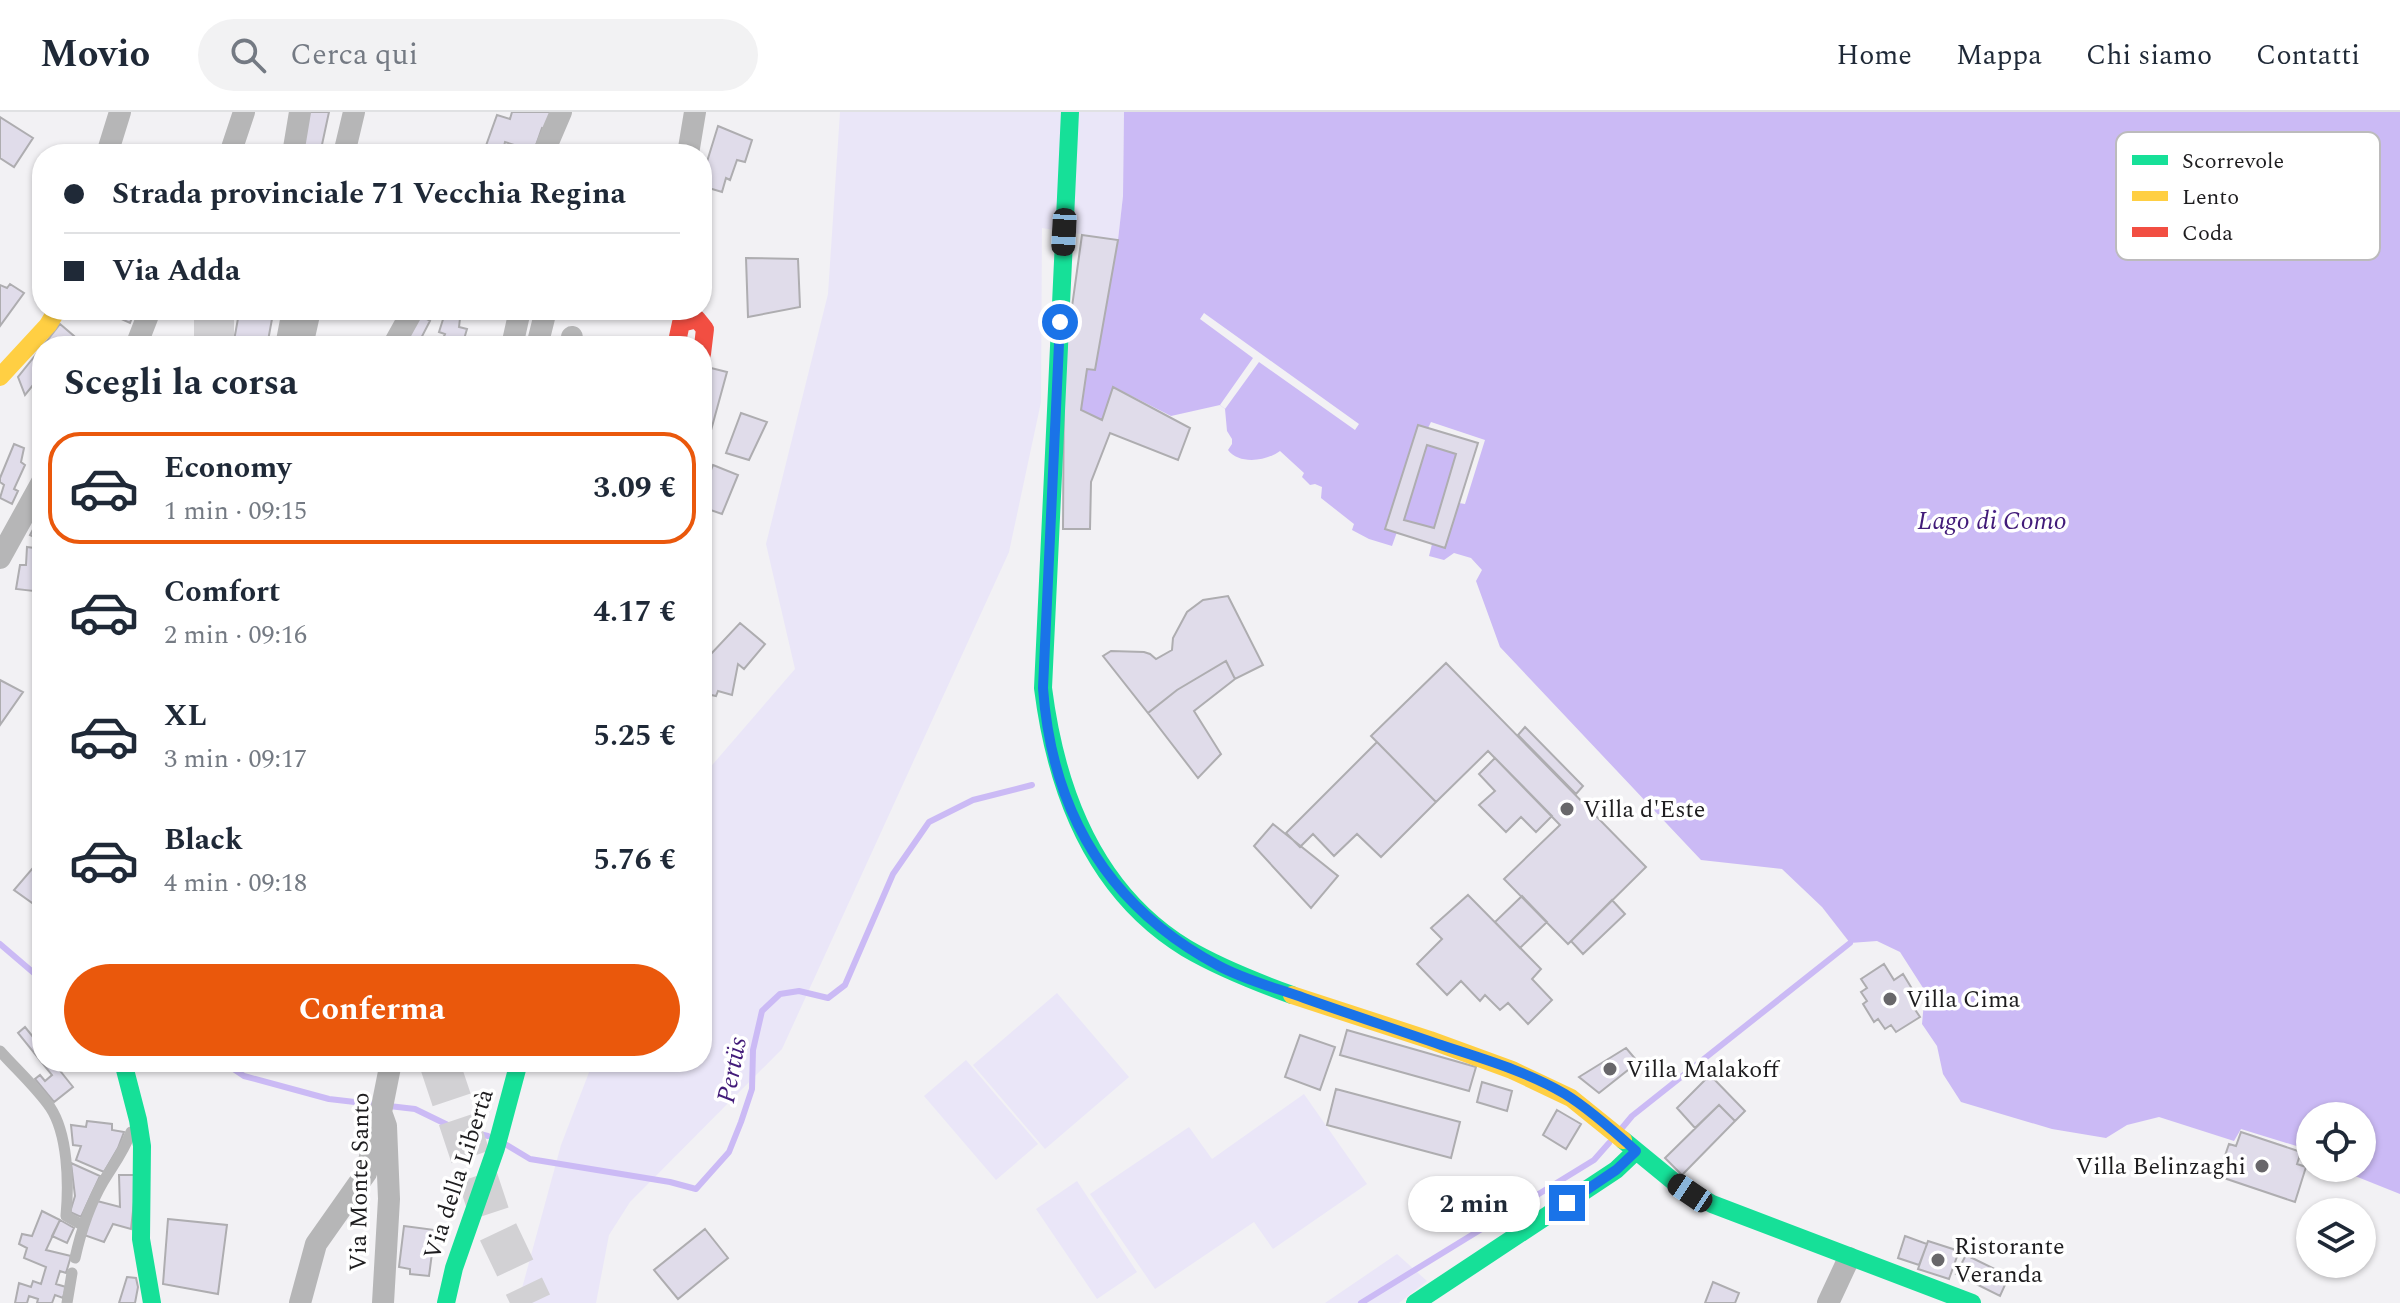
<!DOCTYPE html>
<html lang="it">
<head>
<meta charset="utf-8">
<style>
	:root { --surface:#fff; --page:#f2f2f3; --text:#1f2937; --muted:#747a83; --line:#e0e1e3; --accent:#ea580c }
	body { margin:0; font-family:Spectral,serif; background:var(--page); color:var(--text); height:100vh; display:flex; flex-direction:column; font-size:30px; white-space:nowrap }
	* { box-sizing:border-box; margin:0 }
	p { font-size:26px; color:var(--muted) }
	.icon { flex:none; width:44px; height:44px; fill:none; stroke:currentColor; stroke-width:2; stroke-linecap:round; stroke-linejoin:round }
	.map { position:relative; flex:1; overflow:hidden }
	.details { position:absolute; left:32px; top:224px; width:680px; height:736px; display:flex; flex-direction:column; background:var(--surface); border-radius:32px; box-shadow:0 2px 6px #0004 }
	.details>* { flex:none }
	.top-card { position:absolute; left:32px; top:32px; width:680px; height:176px; border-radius:32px; box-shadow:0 2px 6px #0004; display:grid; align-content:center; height:176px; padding:0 32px; background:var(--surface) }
	.fabs { position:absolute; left:2296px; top:990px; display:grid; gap:16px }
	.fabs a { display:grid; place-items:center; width:80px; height:80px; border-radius:50%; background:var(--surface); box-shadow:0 2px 6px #0004; font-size:40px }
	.end { position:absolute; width:36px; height:36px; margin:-18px; border:10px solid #1a73e8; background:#fff; box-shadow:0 0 0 4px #fff }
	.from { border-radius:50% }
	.bubble { position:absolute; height:56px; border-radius:28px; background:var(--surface); box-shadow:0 2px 6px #0004; font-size:26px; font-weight:700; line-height:56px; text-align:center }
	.car { position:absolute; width:24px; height:48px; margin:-24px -12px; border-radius:10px; box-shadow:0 0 6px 2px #0007; background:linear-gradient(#222 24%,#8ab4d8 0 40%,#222 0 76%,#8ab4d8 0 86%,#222 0) }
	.top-card b { display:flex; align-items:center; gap:28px; height:76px; font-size:30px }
	.top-card b+b { border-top:2px solid var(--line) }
	.top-card i { width:20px; height:20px; background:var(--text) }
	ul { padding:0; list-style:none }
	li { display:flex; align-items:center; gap:24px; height:112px; margin:0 16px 12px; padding:0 16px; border:4px solid transparent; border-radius:32px }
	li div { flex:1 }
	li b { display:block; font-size:30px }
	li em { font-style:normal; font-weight:700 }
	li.on { border-color:var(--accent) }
	li>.icon { width:72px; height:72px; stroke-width:1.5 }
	h2 { padding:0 32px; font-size:36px; line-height:96px }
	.action { display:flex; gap:16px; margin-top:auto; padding:16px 32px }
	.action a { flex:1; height:92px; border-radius:48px; background:var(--accent); color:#fff; font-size:32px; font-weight:700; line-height:92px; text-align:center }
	header { display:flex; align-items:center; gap:48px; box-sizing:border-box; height:112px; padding:0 40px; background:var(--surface); border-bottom:2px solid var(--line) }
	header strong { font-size:38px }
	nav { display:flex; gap:44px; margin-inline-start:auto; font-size:28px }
	.search { width:560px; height:72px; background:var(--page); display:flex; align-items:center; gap:20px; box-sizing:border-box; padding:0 28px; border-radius:44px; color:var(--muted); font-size:30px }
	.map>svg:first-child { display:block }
</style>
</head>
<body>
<header>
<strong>Movio</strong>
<div class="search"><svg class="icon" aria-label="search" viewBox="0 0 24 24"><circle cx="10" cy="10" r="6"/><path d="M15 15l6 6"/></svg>Cerca qui</div>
<nav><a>Home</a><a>Mappa</a><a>Chi siamo</a><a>Contatti</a></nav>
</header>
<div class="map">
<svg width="2400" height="1191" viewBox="0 0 2400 1191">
	<rect width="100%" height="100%" fill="#f2f1f4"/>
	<!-- green -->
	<path fill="#eae6f8" d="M840,0H1124L1123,84L1118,128L1042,116L1041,290L1009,440L782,937L630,1090L609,1123L596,1191H518L561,1033L593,950H702V671L707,659L795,557L766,432L828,182Z
		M1057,881L1129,965L1045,1037L973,953Z
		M966,948L1038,1032L996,1068L924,984Z
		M1304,982L1367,1072L1273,1137L1254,1110L1155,1177L1090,1082L1189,1015L1212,1047Z
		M1077,1069L1137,1160L1097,1187L1036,1097Z
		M1397,1142L1427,1169L1399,1191H1325Z"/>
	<!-- water -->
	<path fill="#cbbaf5" d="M1124,0H2400V1082L2335,1056H2362V1004H2310V1046L2301,1043L2303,1036L2241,1017L2234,1029L2159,1005L2127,1013L2106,1026L2052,1017L1961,990L1943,962L1937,934L1922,912L1925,879L1900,840L1877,829L1850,831L1822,795L1782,757L1701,748L1500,535L1476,469L1482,458L1471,446L1454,441L1444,448L1429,444L1432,432L1459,391L1465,392L1485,328L1431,310L1428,316L1418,313L1385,416L1397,420L1392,434L1369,427L1352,418L1354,412L1321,386L1322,375L1315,372L1310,373L1302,365L1304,361L1280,339C1267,349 1239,353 1228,338L1232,332V327L1227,319L1225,297L1220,293L1171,304L1114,275L1102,308L1081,298L1087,257L1094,258L1118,128L1123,84Z
		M1427,333L1456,342L1434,416L1404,408Z"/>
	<!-- pier -->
	<path fill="#f2f1f4" d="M1204,201L1359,312L1355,318L1259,250L1225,297L1220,293L1253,246L1200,207Z"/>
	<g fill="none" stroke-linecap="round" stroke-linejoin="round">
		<!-- stream -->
		<path stroke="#cbbaf5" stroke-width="6" d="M0,832L42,868
			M223,950L244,964L329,987L372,992
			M389,994L415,997L454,1016L488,1024
			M1622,1016L1632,1004L1850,831
			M505,1032L530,1047L670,1070L696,1077L729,1040L741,1010L752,977L753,938L762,899L780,882L799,879L828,886L845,873L893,762L929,710L973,688L1032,673
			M1361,1191L1594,1048L1609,1031"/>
	</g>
	<!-- building -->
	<path fill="#e0dcea" stroke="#aeadb0" stroke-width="2" fill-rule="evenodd" d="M306,0H329L320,42H302Z
		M512,0H555L548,18L542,16L533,42H512L514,33L505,30L502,42H483L497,3L510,7Z
		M0,5L33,26L14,55L0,46Z
		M718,14L752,28L745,50L737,48L730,68L726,66L722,80L702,74V66Z
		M1082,123L1118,128L1095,258L1087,257L1081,298L1102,308L1113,275L1190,316L1178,348L1110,321L1091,370L1090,417H1063L1064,252Z
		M746,146L798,147L800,195L748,205Z
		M10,172L24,181L0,214V173L7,176Z
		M106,198H135L130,211L106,200Z
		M446,198H461L459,215L467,217L462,234L441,231L445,222L439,220Z
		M239,201L272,207L267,234H233Z
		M416,201L430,209L417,234H399Z
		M60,212L74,224L66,234H43Z
		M42,235V262L25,283L18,265Z
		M711,256L727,260L707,333L702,337V291Z
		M741,301L767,310L749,348L726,341Z
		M1418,313L1478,331L1445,436L1385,417ZM1427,333L1456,342L1434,416L1404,408Z
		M14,332L24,336L21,350L25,353L14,377L18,379L12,392L0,386L4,373L0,370V366Z
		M713,353L738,363L722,402L702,395V382Z
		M42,401V429L30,423Z
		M27,435L42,437V480L16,477L20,453H26Z
		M1228,484L1263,553L1235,567L1226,549L1177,578L1148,601L1103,544L1111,539L1144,540L1150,542L1156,547L1172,538L1173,526L1187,500L1203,488Z
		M740,511L765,532L744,557L738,552L732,583L718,579L716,584L702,581L709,544Z
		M1226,549L1235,567L1194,599L1221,642L1198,666L1148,601L1177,578Z
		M1446,551L1646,755L1568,832L1504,767L1560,713L1488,639L1436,690L1371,624Z
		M0,568L23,580L0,613Z
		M1525,615L1583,674L1576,682L1518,623Z
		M1377,630L1436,690L1381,745L1357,722L1334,744L1313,722L1300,735L1286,721Z
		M1495,646L1552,704L1536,720L1521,705L1506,720L1479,693L1495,679L1479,662Z
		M1273,712L1338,764L1311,796L1254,734Z
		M32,757L42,762V798L14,778Z
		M1468,783L1541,857L1532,867L1552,888L1528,912L1508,891L1500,898L1485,883L1480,889L1461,869L1447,883L1417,852L1442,827L1431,816Z
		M1522,784L1547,810L1520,836L1495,810Z
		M1612,788L1625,802L1583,842L1571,829Z
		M1884,852L1894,868L1903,862L1917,885L1910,890L1920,905L1896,920L1891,913L1885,917L1878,907L1874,910L1863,892L1867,889L1861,880L1867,876L1861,867Z
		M25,915L42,936V950H53L73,975L54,990L35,967L40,963L45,969L52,963L18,921Z
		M1347,918L1476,955L1469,979L1340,943Z
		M1300,923L1335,935L1320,978L1285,965Z
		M1626,936L1638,950L1599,981L1579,965Z
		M1710,963L1745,999L1735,1009L1719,993L1695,1016L1677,996Z
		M1482,970L1512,979L1507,999L1477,990Z
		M1336,977L1460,1010L1451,1046L1327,1013Z
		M1719,993L1735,1009L1682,1063L1665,1046Z
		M1557,998L1581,1012L1566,1037L1543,1023Z
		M87,1009L112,1012V1018L124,1020L118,1036L104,1060L76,1048L81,1034L73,1033L71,1013L86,1015Z
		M2241,1020L2301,1040L2297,1052L2306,1055L2295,1090L2218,1064L2229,1032L2236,1034Z
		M71,1051L100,1064L81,1105L70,1100L75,1084Z
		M119,1063H137L131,1117L113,1112L104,1130L84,1123L97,1089L120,1095Z
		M42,1099L60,1108L46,1138L71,1144L66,1161L60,1159L56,1172L66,1175L63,1186L55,1183L52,1191H37L38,1187L29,1184L27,1191H15L19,1171L31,1175L33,1169L41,1172L46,1155L24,1146L27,1136L19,1132L22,1122L32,1124Z
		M168,1107L227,1113L218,1182L163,1172Z
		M60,1108L74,1116L67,1131L52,1124Z
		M404,1114L435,1118L429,1164L410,1162V1157L399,1155Z
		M705,1117L728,1146L678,1187L654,1158Z
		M1905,1124L1927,1132L1919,1153L1898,1146Z
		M1928,1129L1959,1139L1949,1167L1918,1157Z
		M1966,1143L2009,1164L2000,1184L1956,1162Z
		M127,1165L136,1166L138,1175L135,1191H119Z
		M1713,1170L1739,1181L1735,1191H1705Z"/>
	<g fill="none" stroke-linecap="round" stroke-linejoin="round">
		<!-- highway-tunnel -->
		<path stroke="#d2d1d4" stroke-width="40" stroke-dasharray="40 20" stroke-linecap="butt" d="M214,234V198
			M439,950L490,1103L532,1191"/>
		<!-- lane -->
		<path stroke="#b6b6b7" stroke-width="11" d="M0,939C16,957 36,975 50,995C68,1022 69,1071 66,1104L82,1113
			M75,1146C81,1119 89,1094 103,1070C114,1052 124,1039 131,1020
			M67,1191L72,1161"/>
		<!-- street -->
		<path stroke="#b6b6b7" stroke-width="22" d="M107,42L120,0
			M230,42L244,0
			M293,42L300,0
			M344,42L354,0
			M543,42L561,0
			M688,42L695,0
			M136,234L150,198
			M286,234L293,198
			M302,234L310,198
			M393,234L413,198
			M512,234L520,198
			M537,234L546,198
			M571,234L572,225
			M0,446L42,370
			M300,1191L316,1132L366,1061L379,1009
			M383,1191L389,1087L386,1014L381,1000L391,950
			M1828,1191L1849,1146"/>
		<!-- fast -->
		<path stroke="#16e098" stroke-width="18" d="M1070,0L1043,576C1056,678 1093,779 1186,836C1220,856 1256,870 1292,883
			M123,950L138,1008L142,1034L141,1127L152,1191
			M1623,1028L1673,1069L1712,1092L1972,1191
			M446,1191L454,1156L496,1036L519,950
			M1415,1191L1616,1058L1636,1039"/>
		<!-- slow -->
		<path stroke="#ffcf43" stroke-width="18" d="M0,265L48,213L57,198
			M1292,883L1430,928L1512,958L1571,986L1623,1028"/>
		<!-- jam -->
		<path stroke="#f24e42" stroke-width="18" d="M680,234L678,225L681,211L697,207L705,217L702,242"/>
	</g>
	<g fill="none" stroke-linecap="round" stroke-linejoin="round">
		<!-- route -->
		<path stroke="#1a73e8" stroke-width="10" d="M1060,210L1043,576C1052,700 1108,795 1219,854C1245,868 1276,876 1304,886C1349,902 1395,917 1441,933C1483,947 1526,959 1565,982C1588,996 1615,1020 1636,1039L1616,1058L1567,1091"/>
	</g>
	<!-- markers -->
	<g fill="#68676a" stroke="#fff" stroke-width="3">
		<circle cx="1567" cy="697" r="8"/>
		<circle cx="1890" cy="887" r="8"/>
		<circle cx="1610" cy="957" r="8"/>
		<circle cx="2262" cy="1054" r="8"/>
		<circle cx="1938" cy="1148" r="8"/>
	</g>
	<g text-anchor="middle" stroke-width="7" stroke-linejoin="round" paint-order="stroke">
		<!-- poi labels -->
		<g font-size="24" fill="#1e1d1f" stroke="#fff" text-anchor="start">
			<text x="1583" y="705">Villa d'Este</text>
			<text x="1906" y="895">Villa Cima</text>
			<text x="1626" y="965">Villa Malakoff</text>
			<text x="2246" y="1062" text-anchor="end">Villa Belinzaghi</text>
			<text x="1954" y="1142">Ristorante<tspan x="1954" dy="28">Veranda</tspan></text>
		</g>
		<!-- street labels -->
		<g font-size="24" fill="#1e1d1f" stroke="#fff">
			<text transform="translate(458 1062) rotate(-72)" y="8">Via della Libertà</text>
			<text transform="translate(359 1070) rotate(-89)" y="8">Via Monte Santo</text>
		</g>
		<!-- water labels -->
		<g font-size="26" font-style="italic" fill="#421b79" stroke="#fff">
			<text x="1992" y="417">Lago di Como</text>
			<text transform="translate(731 958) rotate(-79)" y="9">Pertüs</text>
		</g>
	</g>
	<!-- legend -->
	<rect x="2116" y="20" width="264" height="128" rx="12" fill="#fff" stroke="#bcbbbc" stroke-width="2"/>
	<rect x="2132" y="43" width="36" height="10" fill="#16e098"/>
	<rect x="2132" y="79" width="36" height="10" fill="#ffcf43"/>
	<rect x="2132" y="115" width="36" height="10" fill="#f24e42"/>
	<g font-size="22" fill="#1e1d1f">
		<text x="2182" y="56">Scorrevole</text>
		<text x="2182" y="92">Lento</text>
		<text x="2182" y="128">Coda</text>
	</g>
</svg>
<div class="fabs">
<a><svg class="icon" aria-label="locate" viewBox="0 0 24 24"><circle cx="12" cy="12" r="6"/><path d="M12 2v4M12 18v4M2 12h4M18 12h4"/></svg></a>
<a><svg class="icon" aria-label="layers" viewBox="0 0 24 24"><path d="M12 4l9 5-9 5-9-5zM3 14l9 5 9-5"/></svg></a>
</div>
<i class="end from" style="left:1060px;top:210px"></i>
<i class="end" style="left:1567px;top:1091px"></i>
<div class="bubble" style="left:1408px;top:1064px;width:132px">2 min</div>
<i class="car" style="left:1064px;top:120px;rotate:183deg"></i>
<i class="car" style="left:1690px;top:1081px;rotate:304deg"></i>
<div class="top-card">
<b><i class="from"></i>Strada provinciale 71 Vecchia Regina</b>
<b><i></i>Via Adda</b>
</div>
<section class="details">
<h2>Scegli la corsa</h2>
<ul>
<li class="on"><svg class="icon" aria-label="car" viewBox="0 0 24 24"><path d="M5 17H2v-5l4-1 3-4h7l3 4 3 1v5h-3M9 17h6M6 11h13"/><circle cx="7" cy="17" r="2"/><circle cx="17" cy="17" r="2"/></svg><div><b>Economy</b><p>1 min · 09:15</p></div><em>3.09 €</em></li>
<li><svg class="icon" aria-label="car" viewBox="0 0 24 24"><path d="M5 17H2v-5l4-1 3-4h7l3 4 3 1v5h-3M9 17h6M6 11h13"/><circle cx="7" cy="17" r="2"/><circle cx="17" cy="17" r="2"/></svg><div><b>Comfort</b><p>2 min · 09:16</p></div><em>4.17 €</em></li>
<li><svg class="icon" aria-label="car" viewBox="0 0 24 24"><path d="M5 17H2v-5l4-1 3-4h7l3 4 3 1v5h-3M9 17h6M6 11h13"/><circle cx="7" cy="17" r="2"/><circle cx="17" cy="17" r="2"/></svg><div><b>XL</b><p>3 min · 09:17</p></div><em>5.25 €</em></li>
<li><svg class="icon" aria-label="car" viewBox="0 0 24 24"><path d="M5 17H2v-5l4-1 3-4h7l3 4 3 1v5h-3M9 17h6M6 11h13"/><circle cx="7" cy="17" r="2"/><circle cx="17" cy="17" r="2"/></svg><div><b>Black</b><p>4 min · 09:18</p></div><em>5.76 €</em></li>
</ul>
<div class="action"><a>Conferma</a></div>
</section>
</div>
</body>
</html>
